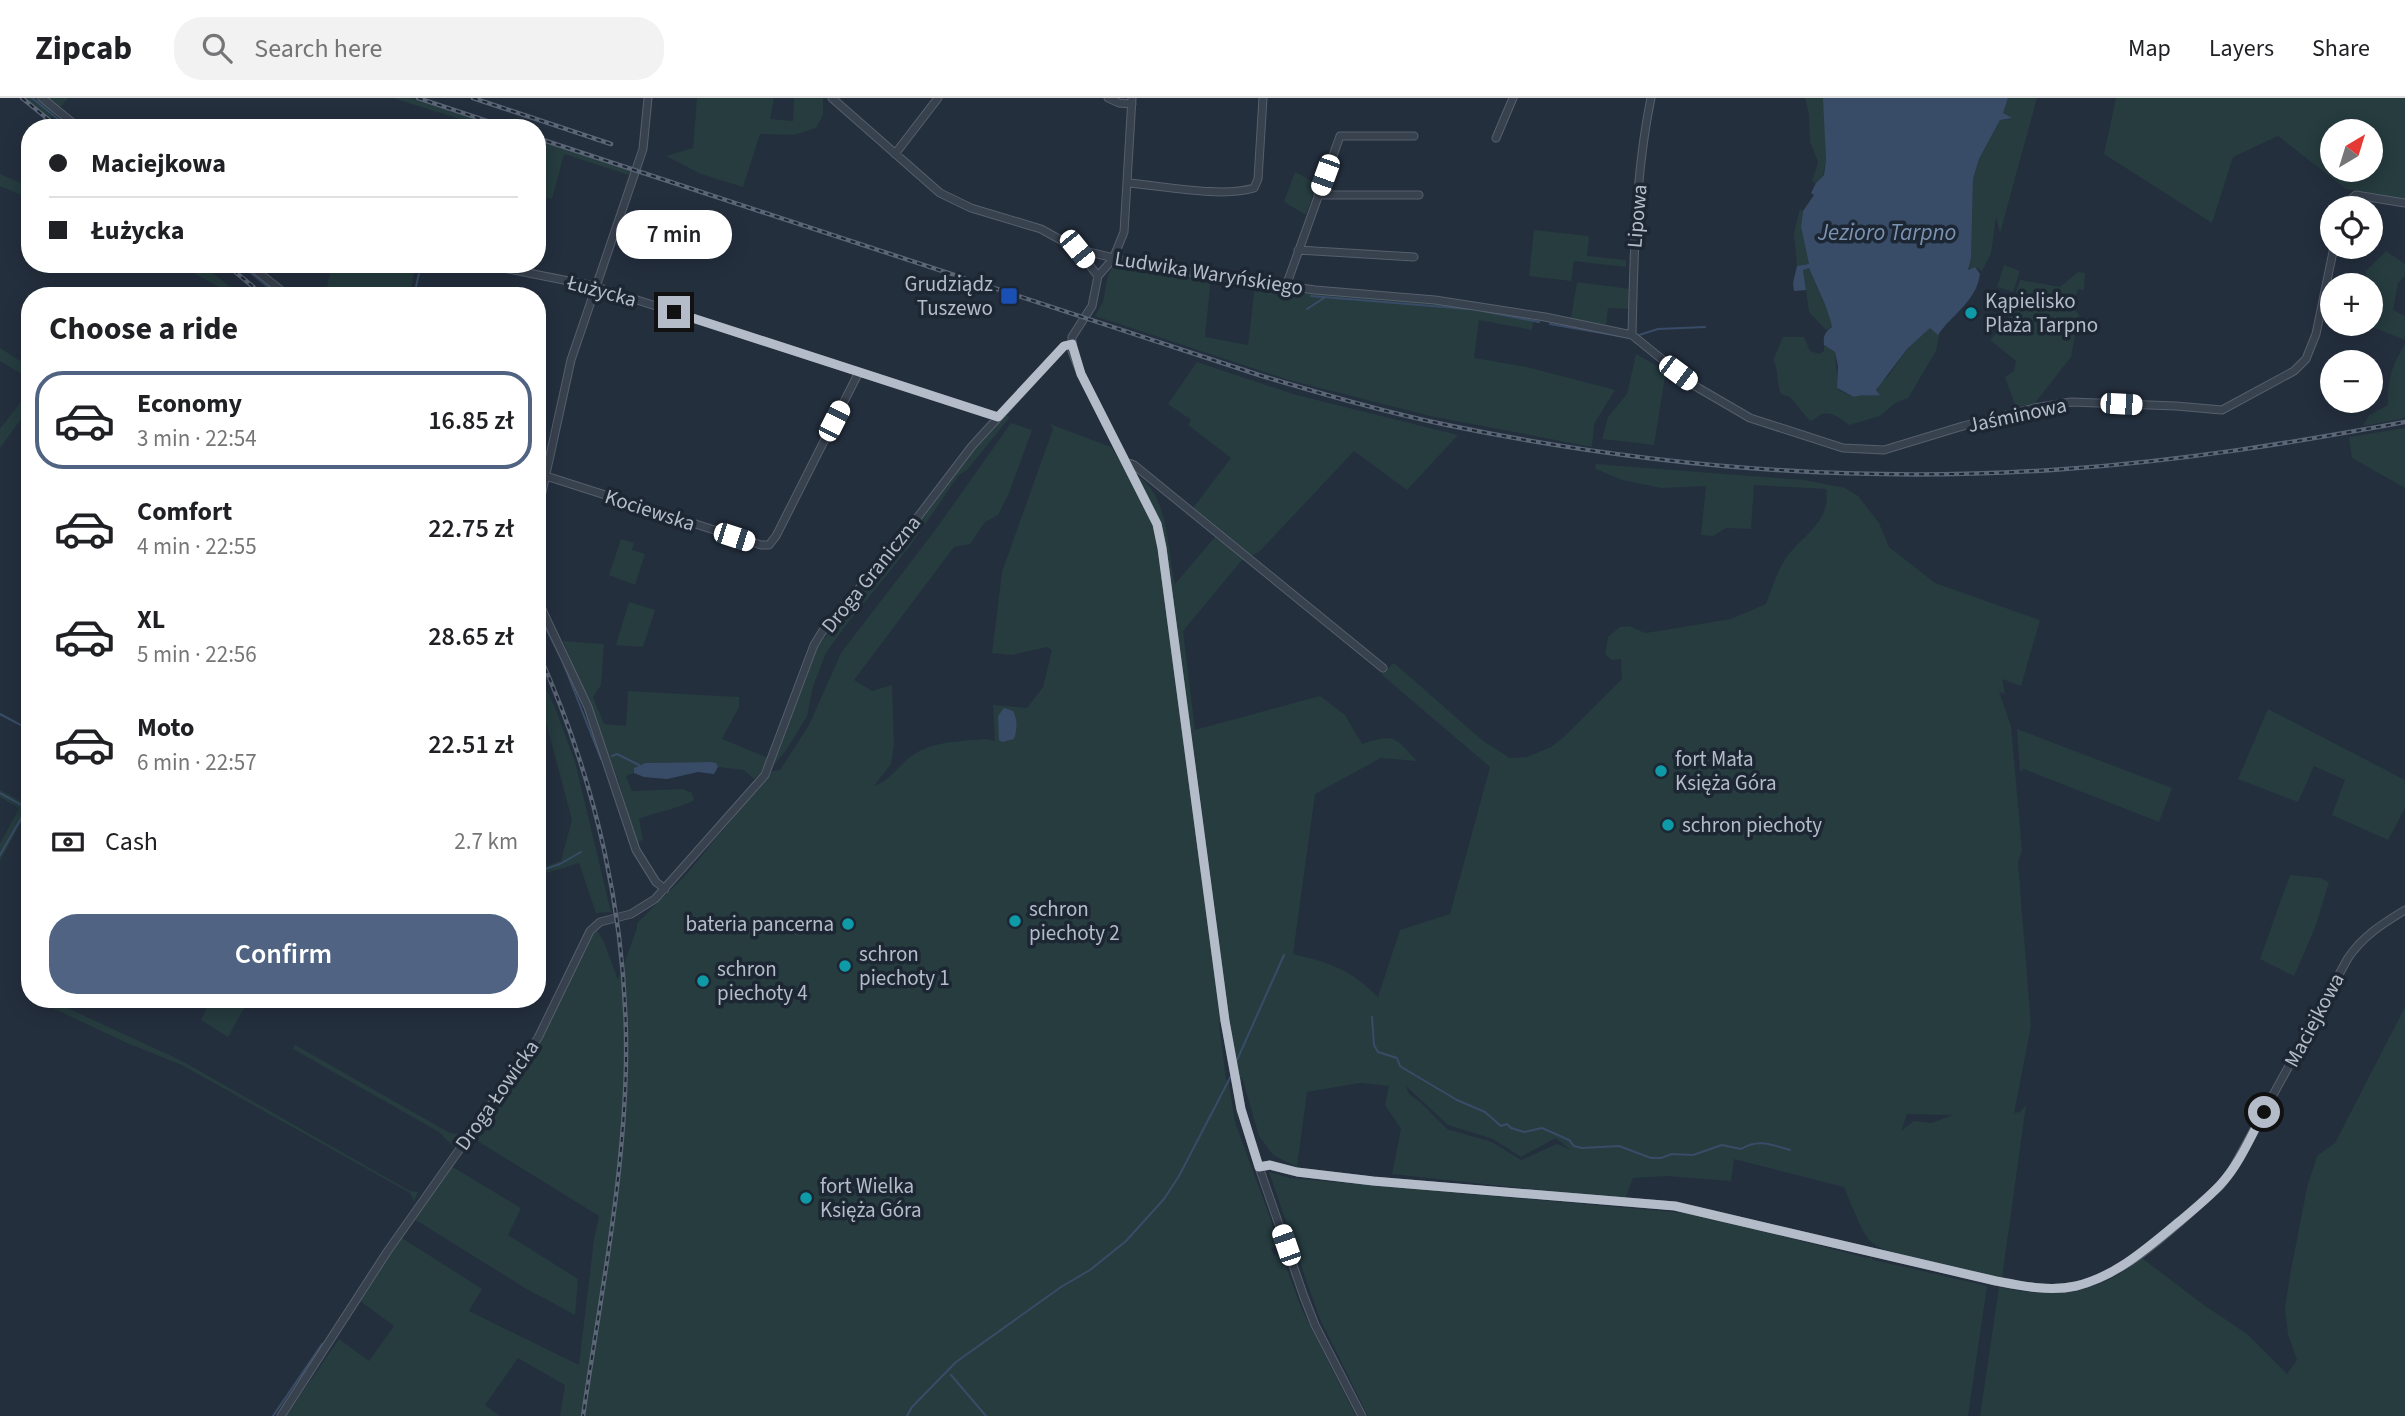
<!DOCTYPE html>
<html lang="en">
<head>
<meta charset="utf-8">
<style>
	:root { --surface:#fff; --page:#f2f2f2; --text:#202124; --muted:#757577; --line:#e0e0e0; --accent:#506383 }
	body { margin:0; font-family:"Source Sans 3",sans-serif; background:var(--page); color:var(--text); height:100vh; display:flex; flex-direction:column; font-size:26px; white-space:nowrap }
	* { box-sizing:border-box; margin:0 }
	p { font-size:23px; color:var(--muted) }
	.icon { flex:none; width:38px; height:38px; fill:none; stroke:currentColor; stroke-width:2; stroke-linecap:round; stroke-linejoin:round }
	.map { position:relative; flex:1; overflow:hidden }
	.panel { position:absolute; left:21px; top:189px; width:525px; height:721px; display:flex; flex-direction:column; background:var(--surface); border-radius:28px; box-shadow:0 4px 18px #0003 }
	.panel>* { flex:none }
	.top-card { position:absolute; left:21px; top:21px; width:525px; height:154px; border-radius:28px; box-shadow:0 4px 18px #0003; display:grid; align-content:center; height:154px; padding:0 28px; background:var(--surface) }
	.needle { width:46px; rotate:38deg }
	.buttons { position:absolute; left:2320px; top:21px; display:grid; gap:14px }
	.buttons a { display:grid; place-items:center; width:63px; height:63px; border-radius:50%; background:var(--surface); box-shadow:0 4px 18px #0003; font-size:35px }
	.end { position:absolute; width:32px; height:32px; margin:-16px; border:9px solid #b4bcc9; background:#111; box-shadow:0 0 0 4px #111 }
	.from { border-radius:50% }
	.bubble { position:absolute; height:49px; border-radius:24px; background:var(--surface); box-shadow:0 4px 18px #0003; font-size:23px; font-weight:600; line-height:49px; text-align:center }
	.car { position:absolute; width:21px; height:42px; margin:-21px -10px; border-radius:9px; box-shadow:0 0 5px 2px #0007; background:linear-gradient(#fff 24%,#345 0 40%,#fff 0 76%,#345 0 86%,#fff 0) }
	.top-card b { display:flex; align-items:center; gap:24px; height:66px; font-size:26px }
	.top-card b+b { border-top:2px solid var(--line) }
	.top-card i { width:18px; height:18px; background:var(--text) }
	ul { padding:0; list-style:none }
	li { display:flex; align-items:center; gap:21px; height:98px; margin:0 14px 10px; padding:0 14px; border:4px solid transparent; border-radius:28px }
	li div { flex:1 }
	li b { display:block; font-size:26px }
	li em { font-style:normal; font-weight:600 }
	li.active { border-color:var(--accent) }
	li>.icon { width:63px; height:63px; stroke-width:1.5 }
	h2 { padding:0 28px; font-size:32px; line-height:84px }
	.pay { display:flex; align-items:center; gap:18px; height:77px; padding:0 28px; font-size:26px }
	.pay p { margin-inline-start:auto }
	.cta { display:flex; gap:14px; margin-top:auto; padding:14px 28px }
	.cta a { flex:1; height:80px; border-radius:28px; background:var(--accent); color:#fff; font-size:28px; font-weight:600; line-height:80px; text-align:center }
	header { display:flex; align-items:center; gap:42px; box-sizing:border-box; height:98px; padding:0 35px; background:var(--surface); border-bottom:2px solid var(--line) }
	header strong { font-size:33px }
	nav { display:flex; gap:38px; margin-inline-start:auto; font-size:24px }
	.search { width:490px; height:63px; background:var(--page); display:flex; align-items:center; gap:18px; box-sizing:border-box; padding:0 24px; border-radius:28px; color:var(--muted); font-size:26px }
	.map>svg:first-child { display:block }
</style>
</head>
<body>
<header>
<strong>Zipcab</strong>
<div class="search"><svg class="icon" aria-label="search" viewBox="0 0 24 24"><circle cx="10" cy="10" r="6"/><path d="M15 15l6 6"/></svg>Search here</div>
<nav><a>Map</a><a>Layers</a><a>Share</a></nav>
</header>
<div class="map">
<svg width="2405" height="1318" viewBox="0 0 2405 1318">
	<rect width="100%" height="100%" fill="#242f3e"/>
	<!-- green -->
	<path fill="#263c3f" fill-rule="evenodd" d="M25,0H68L50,21Z
		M393,0H410L501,30H488Z
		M697,0H774L770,21L793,23L794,0H823V17L816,30L794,37L760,36L743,89L701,76L666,58L693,50Z
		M1805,0H1823L1824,3L1826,62L1823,77L1816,85L1812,83L1818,64L1810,44L1809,16Z
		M2008,0H2037L2000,135L1996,119L1991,155L1982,173L1975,169L1968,172L1971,160L1973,81L1979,61L2000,22L2011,21L2003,15Z
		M2116,0H2405V101L2346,91L2278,38L2233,59L2212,125L2104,56ZM2333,33H2371V72H2333Z
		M537,42L630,73L629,77L564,56L552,101L537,97Z
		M1295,74L1317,86L1306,117L1284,104Z
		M0,76L30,89V101L0,88Z
		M1800,111L1803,113L1801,129L1809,166L1797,168L1794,135Z
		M1534,132L1589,138L1587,158L1626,162V169L1574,163L1571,183L1529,178Z
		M2386,153L2405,166V178L2398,185L2393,212L2405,218V242L2365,226H2371V187H2366V173Z
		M177,166H202L241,198H235Z
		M332,166H416L409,198H325Z
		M2004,167L2020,173L2013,194L1997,189Z
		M1120,168L1211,180L1205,239L1248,247L1255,187L1452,208L1533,222L1532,232L1479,222L1474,260L1527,269L1615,292L1594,326L1592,349L1430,318L1289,282L1095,218L1103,204L1108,177L1113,169Z
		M1809,170C1816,190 1828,208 1832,229L1826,232L1809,214L1803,171Z
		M2078,174L2085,175L2084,192L2078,191L2072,208L2079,217L2071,259L2035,305L2016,309L2005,279L2014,273L2016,263L1990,242L2006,225L2020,182L2060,189Z
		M1577,184L1630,191L1629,211L1608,210L1606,227L1571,220Z
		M1931,229L1938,237L1940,235L1936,253L1908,300L1895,305L1880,318L1849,327C1842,321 1830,312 1820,317C1816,319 1814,322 1810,323L1790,299L1781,296C1776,284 1779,271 1773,262L1783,239H1804L1810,253L1819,256L1824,253V247L1835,254L1838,292L1854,299L1861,296L1876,298L1879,285L1889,277L1907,251Z
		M2405,246V320L2363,328L2369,317L2388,307C2386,284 2393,265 2405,246Z
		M0,250L30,269V281L0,263Z
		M1636,256L1666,273L1654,347L1602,341L1608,319L1627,296Z
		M1197,264L1293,296L1458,337L1407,392L1354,353L1259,454L1242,462L1183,533L1195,632L1320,598L1345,617L1362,646C1395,635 1395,639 1417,663L1381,660L1315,696L1293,856C1331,865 1350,871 1378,899L1400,832L1450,816L1490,669L1381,576L1394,565L1483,643L1510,660L1527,659L1551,649L1565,638L1622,581L1621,561L1612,562L1605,556L1608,539L1620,529L1629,528L1645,535L1665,532L1731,521L1766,506C1772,491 1777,473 1786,460C1803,436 1831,425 1826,391L1754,387L1751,431L1726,430L1713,438L1701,437L1706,388L1661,390L1622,382L1596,371L1595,366L1804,382L1845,390L1858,398L1879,425L1889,449L1935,485L2040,522L2021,588L2002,581L2005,596L1999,594L2011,628L2022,753L2018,764L2031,928L2014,1015L2020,1014L2026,1007L2002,1180C1972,1174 1892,1163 1870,1143C1862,1135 1849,1101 1844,1089L1734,1061L1731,1083L1666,1078L1633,1080L1625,1101L1392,1076L1401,1031L1385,1007L1389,988L1360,985L1307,994L1297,1069L1273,1057L1259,1038L1242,979L1237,1022L1223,923L1219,925L1226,981L1229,986L1235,1024L1271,1122L1277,1147L1271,1150L1274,1158L1281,1155L1302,1212L1356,1318H560L565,1287L518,1260L485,1307L500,1318H286L339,1241L369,1263L394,1228L360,1203L402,1140L482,1191L469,1213L579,1267L594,1141L599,1118L471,1039L542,939L596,831L604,844L618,882L637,830V825L684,779L733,720L759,684L773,673L780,672L809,627L841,555L936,431L1011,325L1032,332L1009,395L998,417L985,424L970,446L954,449L854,582L872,593L892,587L894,646L891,666L874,688C892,682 900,664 916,655C936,643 964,643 986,641L995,643L993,607L1027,610L1043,589L1052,552L1047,549L1012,557L992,555L1002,474L1053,331L1050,326L1111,349L1128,376C1133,378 1140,379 1143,382C1170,406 1167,455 1175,486L1220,433L1193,410L1231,360L1188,327L1191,322L1168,306ZM1406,988L1448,1027L1493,1041L1521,1059L1556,1040L1571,1052L1557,1046L1521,1062L1492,1044L1447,1031L1420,1004L1409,996ZM1907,1016L1952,1017L1932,1025L1914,1023L1901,1033Z
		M30,292V309L0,350V331Z
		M1004,317L1010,319L967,372L959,377L910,448L843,531L826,555L813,588L807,618L787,651L773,668L817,549L905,442L974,349Z
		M2405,330V390L2352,360L2349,339Z
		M621,441L634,445L632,452L645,456L635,487L609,477Z
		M629,504L655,512L643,549L616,547Z
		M563,543L604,546L601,587L593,599L604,626L626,628L628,593L739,599V609L722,641L768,660L762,674L754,681L744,672L718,669L716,665L711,664L645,665L634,670V675L626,678L632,693L683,691L692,695L694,702C684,709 653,715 639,721L643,742L636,745L618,681Z
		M537,570L555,610L575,664L611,814L596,815L579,765L537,778V771L561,763L572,722L547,628L537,603Z
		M2268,611L2405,682V710L2388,742L2332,717L2345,682L2314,668L2298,704L2238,681Z
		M2017,631L2172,690L2159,724L2024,671L2020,674Z
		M0,692L30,708L0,763V746L19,710L0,699Z
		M2290,777L2320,780L2329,784L2315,830L2294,878L2260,861Z
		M33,901H48L182,963L410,1093L418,1094L414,1103L410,1095L182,967L127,945Z
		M211,901H249L228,939L201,922Z
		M2405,909V1318H1980L1999,1189C2054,1201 2097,1197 2142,1160L2201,1205L2247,1236L2287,1276L2297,1262L2288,1236L2285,1211L2290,1177L2307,1090L2317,1058L2335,1045Z
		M295,947L450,1035L461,1036L454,1049L439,1034L293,951Z
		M451,1068L521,1110L508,1137L578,1181L575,1217L525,1190L414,1121Z
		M1269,1074L1290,1080L1696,1116L1867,1160L1871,1159L1874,1162L1987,1188L1968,1318H1368L1319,1219Z"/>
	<!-- water -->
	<path fill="#394c67" d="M1823,0H2008L2003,15L2012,20L2000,22L1979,61L1973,81L1971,160L1968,172L1975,169L1980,176C1976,204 1953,215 1938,237L1930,230L1907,251L1876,292L1880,297C1871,299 1863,295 1854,299L1837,290L1838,268L1835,254L1824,247C1823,238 1825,234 1832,229C1828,209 1817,190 1809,170L1803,172L1806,192L1794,193L1793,185L1797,168L1809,166L1801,129L1803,113L1814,97L1811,95L1816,85L1824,77L1826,62Z
		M1004,610L1013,613C1018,622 1017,632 1014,641L1002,644L999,642L998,618Z
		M711,664L716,665L718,669L714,676L698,674L667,681L644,679L634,675V670L645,665Z"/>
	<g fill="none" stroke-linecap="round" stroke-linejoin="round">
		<!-- stream -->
		<path stroke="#394c67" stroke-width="2" d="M32,0L69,30
			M240,166L279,198
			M414,198L421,166
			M1311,198L1468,211
			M1307,211L1324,200
			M1482,213L1539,224
			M1550,226L1625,239
			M1639,237L1658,231L1705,229
			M537,513L562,562L601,661L604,660
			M0,616L30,632
			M612,658L617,656L639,667
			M0,695L27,710L0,757
			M537,774L560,766L581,754
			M1372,919L1374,947L1378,954L1397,960L1400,968L1408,973L1457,1002L1485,1014L1501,1028L1507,1026L1511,1030L1524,1034L1542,1030L1569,1042L1574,1048L1582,1050L1619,1048L1651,1060H1661L1672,1056L1693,1057L1722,1047L1741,1051C1758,1040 1772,1047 1790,1052
			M1237,962L1284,857
			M951,1277L986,1318
			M273,1318L322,1246
			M907,1318L912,1309L956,1264L1061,1189L1090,1172L1126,1143L1164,1101L1179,1078L1231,978"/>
		<!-- minor casing -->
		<g stroke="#565f6c" stroke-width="9">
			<path id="minor" d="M42,0L79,30
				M832,0L940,95L971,110L1041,131L1077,151L1126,163L1177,172L1315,192L1435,202L1545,219L1632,237
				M1108,0L1119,5L1132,6
				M1132,0L1124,134L1113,161L1098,178L1092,208L1072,239V253L1081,276L1157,426L1162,450L1225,923L1241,1011L1259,1069L1304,1199L1315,1227L1362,1318
				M1496,40L1513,0
				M895,56L938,0
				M1129,85C1164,88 1222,100 1254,90L1258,81L1263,0
				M1318,97H1419
				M2344,110L2348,104L2356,97L2405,105
				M1077,151L1098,178
				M1298,152L1414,159
				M248,166L288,198
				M483,166L594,188L998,319
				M1286,188L1340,38H1414
				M1632,237L1695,288L1750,320L1843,350L1884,352L1963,328L2034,310L2071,304L2176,308L2222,312L2294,273L2306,261L2316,236L2334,149
				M1632,237C1634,158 1635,78 1651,0
				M1126,364L1134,367L1383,570
				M546,378L761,447H769L776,438L859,274
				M537,417L571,262L643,51L648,0
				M537,501L588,609L636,752L656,784L665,791
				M1259,1069L1270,1067L1297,1074L1373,1083L1675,1108L1996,1183C2022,1188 2050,1194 2076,1188C2131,1175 2179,1124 2220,1088L2232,1072L2348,860C2363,838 2382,826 2405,812
				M281,1318L387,1154L538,940L590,833L600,824L631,816L655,801L765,677L814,547L822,534L901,441L972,348L1064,248L1072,246"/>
		</g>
		<!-- minor -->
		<use href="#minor" stroke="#38414e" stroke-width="7"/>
		<!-- rail casing -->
		<g stroke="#5a6575" stroke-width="4.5">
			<path id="rail" d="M22,0L59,30
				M418,0L508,30
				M473,0L611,46
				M537,40L1262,278C1323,296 1384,314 1447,327C1650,369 1859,386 2065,371C2180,363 2292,345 2405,324
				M226,166L264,198
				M537,552C596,681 628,822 626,964C624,1083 600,1201 583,1318"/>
		</g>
		<!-- rail -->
		<use href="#rail" stroke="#1d2633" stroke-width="2" stroke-dasharray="5" stroke-linecap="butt"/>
	</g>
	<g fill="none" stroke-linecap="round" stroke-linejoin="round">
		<!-- route -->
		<path stroke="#b4bcc9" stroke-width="9" d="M674,214L998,319L1064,248L1072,246L1081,276L1157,426L1162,450L1225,923L1241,1011L1259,1069L1270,1067L1297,1074L1373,1083L1675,1108L1996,1183C2022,1188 2050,1194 2076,1188C2117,1178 2148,1149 2180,1123C2193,1112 2208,1100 2220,1087C2239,1067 2251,1038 2264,1014"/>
	</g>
	<!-- markers -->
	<rect fill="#1a4fb4" stroke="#1d2633" stroke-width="2.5" x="1000" y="189" width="18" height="18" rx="3.5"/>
	<g fill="#0f9aa8" stroke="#1d2633" stroke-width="2.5">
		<circle cx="1971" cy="215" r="7"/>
		<circle cx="1661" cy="673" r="7"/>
		<circle cx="1668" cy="727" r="7"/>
		<circle cx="1015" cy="823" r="7"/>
		<circle cx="848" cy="826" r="7"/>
		<circle cx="845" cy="868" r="7"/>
		<circle cx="703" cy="883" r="7"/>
		<circle cx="806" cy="1100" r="7"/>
	</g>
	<g text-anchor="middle" stroke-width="7" stroke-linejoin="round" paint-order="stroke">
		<!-- street labels -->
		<g font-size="21" fill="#b4bcc9" stroke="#1d2633">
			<text transform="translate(1637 118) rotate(-85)" y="7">Lipowa</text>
			<text transform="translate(1209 175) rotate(9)" y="7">Ludwika Waryńskiego</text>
			<text transform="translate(602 193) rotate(15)" y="7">Łużycka</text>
			<text transform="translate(2017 317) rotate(-12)" y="7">Jaśminowa</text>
			<text transform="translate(650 412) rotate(18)" y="7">Kociewska</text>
			<text transform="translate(871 476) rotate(-51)" y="7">Droga Graniczna</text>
			<text transform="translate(2314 922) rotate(-62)" y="7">Maciejkowa</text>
			<text transform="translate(497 997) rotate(-55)" y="7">Droga Łowicka</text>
		</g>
		<!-- poi labels -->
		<g font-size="21" fill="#b4bcc9" stroke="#1d2633" text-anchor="start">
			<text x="993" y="193" text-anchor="end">Grudziądz<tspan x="993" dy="24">Tuszewo</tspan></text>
			<text x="1985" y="210">Kąpielisko<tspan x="1985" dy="24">Plaża Tarpno</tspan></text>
			<text x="1675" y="668">fort Mała<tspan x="1675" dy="24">Księża Góra</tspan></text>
			<text x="1682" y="734">schron piechoty</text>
			<text x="1029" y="818">schron<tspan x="1029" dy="24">piechoty 2</tspan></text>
			<text x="834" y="833" text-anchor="end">bateria pancerna</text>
			<text x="859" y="863">schron<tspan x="859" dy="24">piechoty 1</tspan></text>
			<text x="717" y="878">schron<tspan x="717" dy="24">piechoty 4</tspan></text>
			<text x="820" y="1095">fort Wielka<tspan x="820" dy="24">Księża Góra</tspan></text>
		</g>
		<!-- water labels -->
		<g font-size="23" font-style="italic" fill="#7c92b1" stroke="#1d2633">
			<text x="1887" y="142">Jezioro Tarpno</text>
		</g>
	</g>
</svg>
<div class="buttons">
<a><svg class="needle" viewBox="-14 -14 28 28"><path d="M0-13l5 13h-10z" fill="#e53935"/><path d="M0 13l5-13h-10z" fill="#757577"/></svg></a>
<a><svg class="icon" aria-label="locate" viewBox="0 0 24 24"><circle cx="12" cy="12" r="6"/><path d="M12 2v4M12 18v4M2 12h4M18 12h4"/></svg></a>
<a>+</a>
<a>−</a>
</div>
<i class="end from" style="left:2264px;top:1014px"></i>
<i class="end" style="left:674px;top:214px"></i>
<div class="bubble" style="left:616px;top:112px;width:116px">7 min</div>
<i class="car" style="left:1325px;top:77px;rotate:200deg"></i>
<i class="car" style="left:1077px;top:151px;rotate:141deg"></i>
<i class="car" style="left:1678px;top:275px;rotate:127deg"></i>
<i class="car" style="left:2121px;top:306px;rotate:93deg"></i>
<i class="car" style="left:834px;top:323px;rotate:27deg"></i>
<i class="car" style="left:734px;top:439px;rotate:108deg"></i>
<i class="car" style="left:1286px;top:1147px;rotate:341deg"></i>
<div class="top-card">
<b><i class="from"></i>Maciejkowa</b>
<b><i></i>Łużycka</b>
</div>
<section class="panel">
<h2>Choose a ride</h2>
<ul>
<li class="active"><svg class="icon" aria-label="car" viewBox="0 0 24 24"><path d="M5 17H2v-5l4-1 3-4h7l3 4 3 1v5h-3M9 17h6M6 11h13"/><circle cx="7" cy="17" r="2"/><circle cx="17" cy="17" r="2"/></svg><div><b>Economy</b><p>3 min · 22:54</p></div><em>16.85 zł</em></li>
<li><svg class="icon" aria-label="car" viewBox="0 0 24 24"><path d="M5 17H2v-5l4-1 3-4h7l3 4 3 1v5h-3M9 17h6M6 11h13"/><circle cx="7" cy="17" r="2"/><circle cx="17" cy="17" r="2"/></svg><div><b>Comfort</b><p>4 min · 22:55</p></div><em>22.75 zł</em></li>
<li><svg class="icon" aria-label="car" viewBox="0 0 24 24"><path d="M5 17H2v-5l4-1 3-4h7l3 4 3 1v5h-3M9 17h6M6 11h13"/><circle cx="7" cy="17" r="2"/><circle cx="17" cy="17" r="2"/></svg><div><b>XL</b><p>5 min · 22:56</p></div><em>28.65 zł</em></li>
<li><svg class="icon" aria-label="car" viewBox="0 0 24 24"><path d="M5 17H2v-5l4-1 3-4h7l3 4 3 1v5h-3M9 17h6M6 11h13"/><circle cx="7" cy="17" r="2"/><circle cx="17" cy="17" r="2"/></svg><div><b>Moto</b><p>6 min · 22:57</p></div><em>22.51 zł</em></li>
</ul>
<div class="pay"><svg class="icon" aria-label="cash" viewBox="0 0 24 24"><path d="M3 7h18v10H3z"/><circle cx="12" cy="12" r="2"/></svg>Cash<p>2.7 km</p></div>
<div class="cta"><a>Confirm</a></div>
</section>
</div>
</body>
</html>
